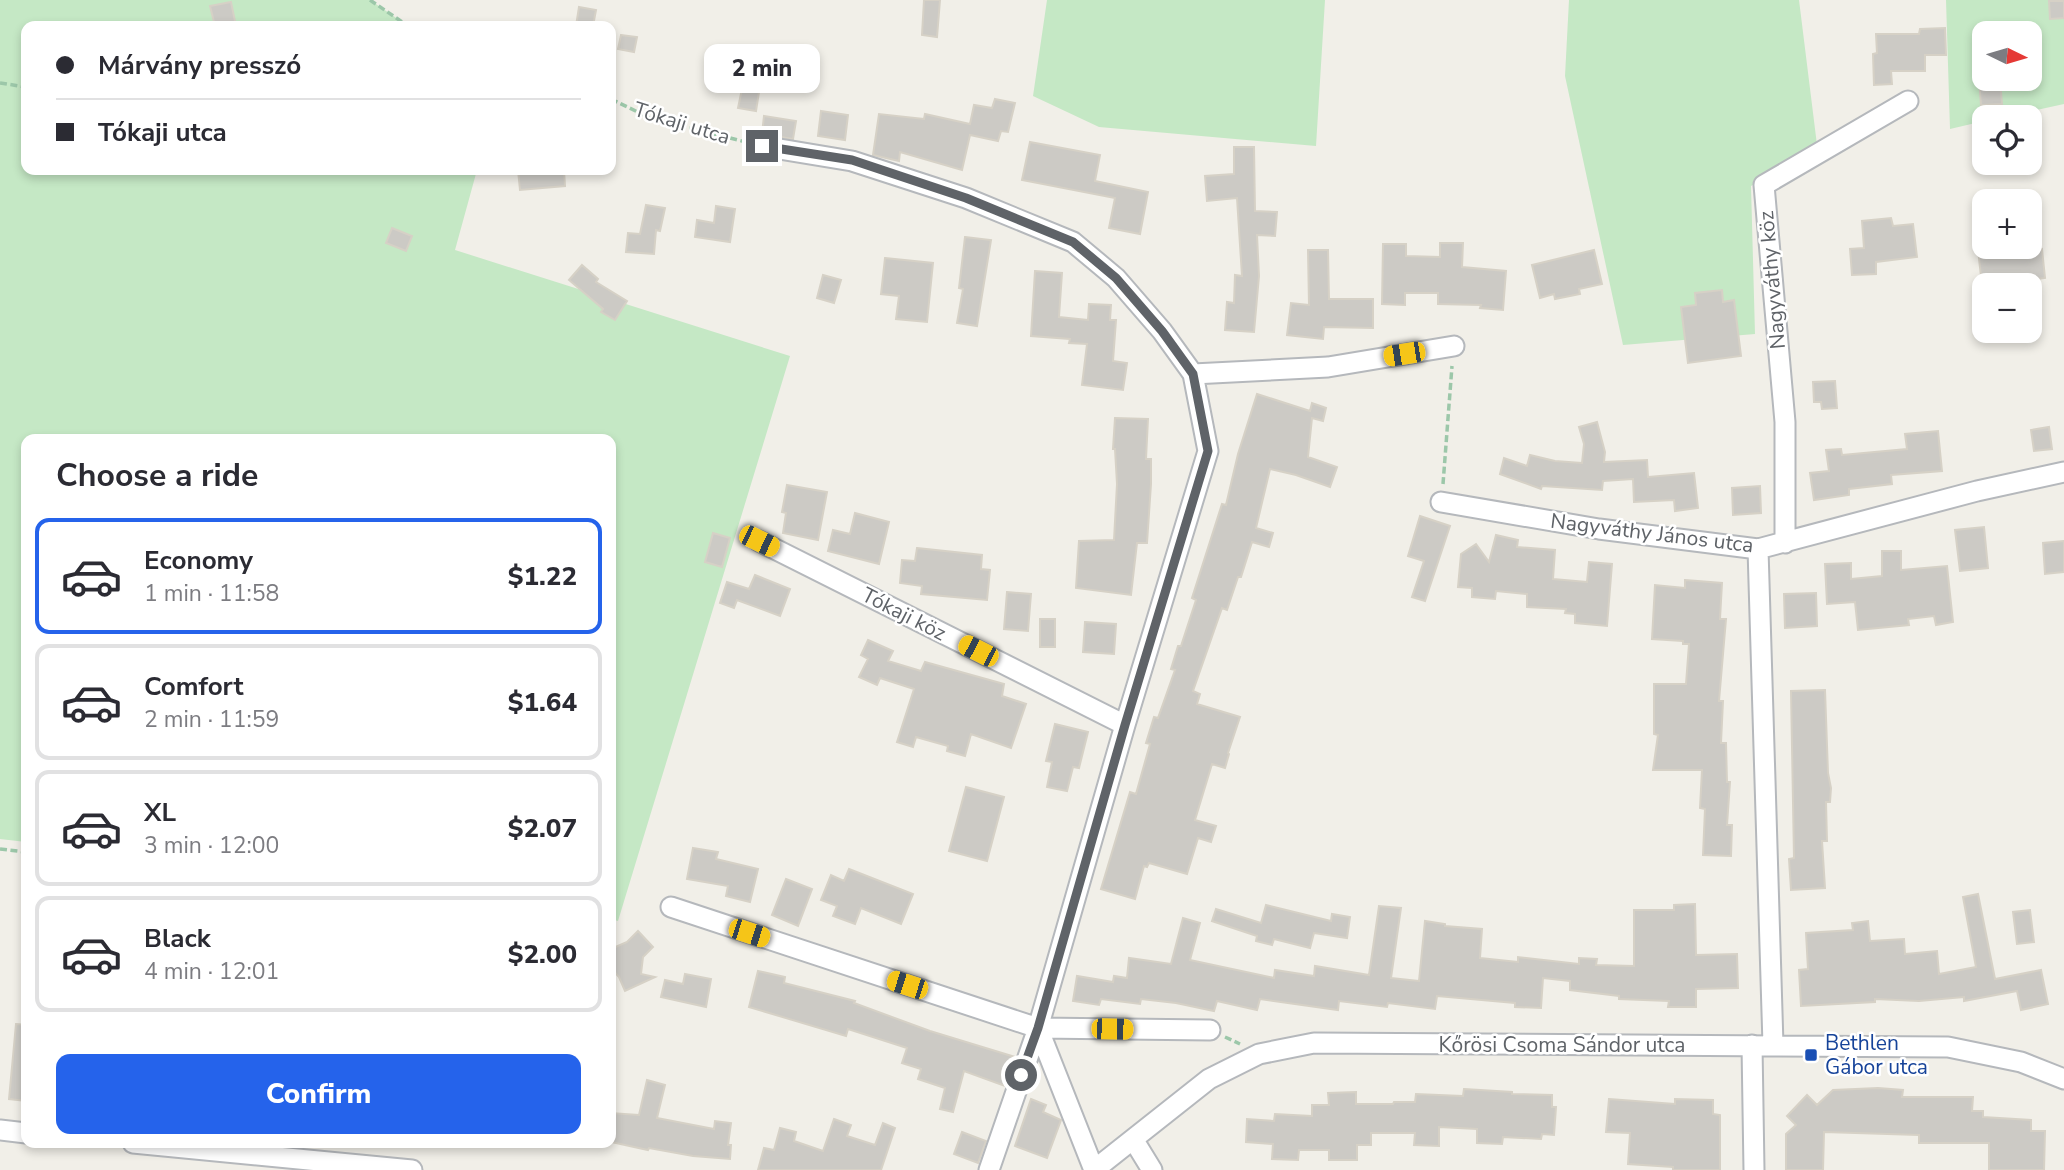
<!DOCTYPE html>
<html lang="en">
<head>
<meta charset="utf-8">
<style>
	:root { --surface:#fff; --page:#f2f2f3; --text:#2b2b33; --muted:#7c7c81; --line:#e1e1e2; --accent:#2563eb }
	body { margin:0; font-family:"Nunito Sans",sans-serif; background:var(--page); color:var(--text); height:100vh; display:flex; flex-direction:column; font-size:26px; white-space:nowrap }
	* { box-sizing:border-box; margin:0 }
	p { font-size:23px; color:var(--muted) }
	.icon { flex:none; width:38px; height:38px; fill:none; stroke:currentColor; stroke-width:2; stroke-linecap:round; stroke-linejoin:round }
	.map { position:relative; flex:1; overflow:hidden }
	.panel { position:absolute; left:21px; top:434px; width:595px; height:714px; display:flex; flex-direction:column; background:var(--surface); border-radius:14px; box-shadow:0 4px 10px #0003 }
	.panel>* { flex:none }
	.banner { position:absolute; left:21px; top:21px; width:595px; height:154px; border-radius:14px; box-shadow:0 4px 10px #0003; display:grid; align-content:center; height:154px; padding:0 35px; background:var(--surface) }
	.needle { width:46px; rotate:95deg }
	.fabs { position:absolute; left:1972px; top:21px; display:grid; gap:14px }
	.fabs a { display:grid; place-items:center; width:70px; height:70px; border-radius:14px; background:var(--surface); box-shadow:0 4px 10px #0003; font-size:35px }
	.end { position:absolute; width:32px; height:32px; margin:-16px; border:9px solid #5f6368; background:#fff; box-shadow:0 0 0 4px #fff }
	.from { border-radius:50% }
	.bubble { position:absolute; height:49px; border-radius:14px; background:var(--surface); box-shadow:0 4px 10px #0003; font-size:23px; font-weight:800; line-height:49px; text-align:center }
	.car { position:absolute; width:21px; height:42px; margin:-21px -10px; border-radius:9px; box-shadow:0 0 5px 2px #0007; background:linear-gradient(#f5c518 24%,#345 0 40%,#f5c518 0 76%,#345 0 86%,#f5c518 0) }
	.banner b { display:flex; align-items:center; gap:24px; height:66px; font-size:26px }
	.banner b+b { border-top:2px solid var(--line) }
	.banner i { width:18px; height:18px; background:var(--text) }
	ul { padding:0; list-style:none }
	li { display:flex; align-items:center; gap:21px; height:116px; margin:0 14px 10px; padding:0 21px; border:4px solid var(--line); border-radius:14px }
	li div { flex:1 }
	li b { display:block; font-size:26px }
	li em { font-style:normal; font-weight:800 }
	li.on { border-color:var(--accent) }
	li>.icon { width:63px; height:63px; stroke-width:1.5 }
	h2 { padding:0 35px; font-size:32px; line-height:84px }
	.button { display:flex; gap:14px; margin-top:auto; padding:14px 35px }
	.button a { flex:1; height:80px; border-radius:14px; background:var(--accent); color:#fff; font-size:28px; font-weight:800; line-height:80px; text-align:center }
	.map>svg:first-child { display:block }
</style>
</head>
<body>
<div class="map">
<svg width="2064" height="1170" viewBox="0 0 2064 1170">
	<rect width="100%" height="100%" fill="#f1efe8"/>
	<!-- green -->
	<path fill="#c5e8c5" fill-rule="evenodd" d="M0,0H370L408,26H26V170H477L455,250L790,356L618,921L611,919V439H26V842L0,839Z
		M1047,0H1325L1316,146L1099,127L1033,96Z
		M1569,0H1799L1817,145L1751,186L1755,334L1623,345L1565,76Z
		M1946,0H2064V104L2004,117H1984V121L1950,129ZM1984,33H2030V79H1984Z"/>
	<!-- building -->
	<path fill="#cccac5" stroke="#d6d1c6" stroke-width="2" d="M924,0H940L937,37L922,35Z
		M2049,1H2064V18L2050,19Z
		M231,2L236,26H215L210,6Z
		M579,7L596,10L593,26H576Z
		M1945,28L1946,55H1925V71H1891L1892,84L1874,85L1873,54L1877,53L1876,34H1919L1920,29Z
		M621,35L637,37L634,52L618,49Z
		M1979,79H2000L2002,104L1981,105Z
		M742,89L759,92L756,111L738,108Z
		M995,99L1015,103L1008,132L1001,131L998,141L970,135L962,170L900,152L899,161L873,155L879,114L924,119L925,114L970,124L974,105L992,108Z
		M821,111L848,115L845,140L818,136Z
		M764,116L796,121L793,139L762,134Z
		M1030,142L1100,155L1095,181L1148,192L1140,234L1109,228L1115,198L1022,180Z
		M1234,147H1254L1255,211L1277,212L1275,236L1257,235L1259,276L1254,332L1225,330L1227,302L1234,303L1235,275L1242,276L1237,198L1207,201L1205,176L1234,174Z
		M518,170H564L565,186L520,190Z
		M646,205L665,208L660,231L656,230L654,254L626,252L628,233L640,234Z
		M716,206L735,209L730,242L695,237L697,220L714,223Z
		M1891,218L1893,226L1913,224L1917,257L1876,262V274L1852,275L1850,249L1864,248L1862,221Z
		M392,228L412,236L406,251L386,243Z
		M965,237L991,240L977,326L957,323L963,289L959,288Z
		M1440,243H1463L1462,267L1506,271L1503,310L1480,308L1481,305L1438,304V293H1405V305L1382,304L1383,244H1406V256L1440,257Z
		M2006,247H2028V251L2042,249L2045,278L2031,280L2032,285H1982L1978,250Z
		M1308,250H1328L1329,299H1373V328L1324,327L1323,339L1287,335L1291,303L1309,305Z
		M1594,250L1602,284L1579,289L1580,294L1555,299L1554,294L1540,298L1532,265Z
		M885,258L933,263L927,322L896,319L899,296L881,294Z
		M582,265L598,279L596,282L627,301L615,320L601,312L603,309L569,280Z
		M1035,271L1062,273L1059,317L1088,320L1089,304L1111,305L1110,320H1116L1113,361L1127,363L1123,390L1082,385L1087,344L1069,343L1070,339L1031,336Z
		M823,275L841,280L834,303L817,298Z
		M1722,290L1723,302L1734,300L1741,356L1688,363L1681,307L1696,305L1695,293Z
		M1835,381L1837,408L1822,409L1821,402H1814L1813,382Z
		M1257,394L1310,411L1312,403L1326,408L1323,421L1312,418L1308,457L1337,467L1330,487L1296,475L1270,469L1256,528L1273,533L1269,547L1252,542L1241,577H1238L1227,610L1222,608L1193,691L1200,694L1197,704L1240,717L1228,753L1229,754L1225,768L1212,764L1195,820L1216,826L1211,842L1198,838L1187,874L1149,863L1147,867L1144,866L1135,899L1101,889L1130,792L1136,794L1150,744L1146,743L1154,717L1158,718L1175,670L1171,669L1178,646H1181L1196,600L1192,598L1222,504L1226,505L1238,454Z
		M1115,418L1148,419L1146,459H1151V484L1147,543H1137L1131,595L1076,588L1079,541L1114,540L1117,484L1115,449H1113Z
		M1597,422L1605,452L1604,462L1647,460L1648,477L1694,473L1698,508L1675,511L1674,500L1634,502L1633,479L1603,481L1602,490L1542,486L1541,489L1500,474L1504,458L1527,466L1530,455L1555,461L1582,463L1584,444L1579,427Z
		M2049,427L2052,449L2034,451L2031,430Z
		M1938,431L1942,471L1891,475L1892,484L1849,489V495L1814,500L1810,473L1829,471L1826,450L1841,449L1842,455L1907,449L1905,434Z
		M787,485L827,492L818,540L783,533L786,513L782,512Z
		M1760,486L1761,513L1733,515L1732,488Z
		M855,513L889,522L879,564L828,551L833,530L850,534Z
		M1420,516L1450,526L1425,601L1412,597L1424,561L1408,556Z
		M1984,527L1988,568L1960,571L1955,530Z
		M713,533L730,538L722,567L705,562Z
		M1496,535L1518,540L1517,547L1555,550L1553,579L1587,582L1589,562L1612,564L1607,626L1575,623V614L1565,613L1566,609L1527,607V594L1496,591L1495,599L1472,597V588L1458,587L1461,554L1476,544L1489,562Z
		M2064,541V572L2045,574L2043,543Z
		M917,548L982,555L981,569L990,570L987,600L921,594L922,586L900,583L902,560L915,561Z
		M1882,551H1901V570L1947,566L1953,622L1936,625L1934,616L1908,619L1909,625L1858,630L1855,602L1827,604L1825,564L1851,563V579L1882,576Z
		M755,575L790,589L780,616L737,600L734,608L720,603L727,582L749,589Z
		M1685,580L1722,583L1720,619H1726L1719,701H1723L1721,743H1726L1727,782H1730L1727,825H1732L1731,856L1703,855L1705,809L1700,808L1702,770H1653L1658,735L1654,734V684H1686L1689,644H1683V641L1652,639L1655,585L1685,588Z
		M1007,592L1031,594L1028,631L1004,629Z
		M1816,593L1817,626L1785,628L1784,594Z
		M1040,619H1055V647H1040Z
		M1085,622L1116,624L1114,654L1083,652Z
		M868,640L893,651L888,661L921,671L925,662L1004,684L1002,696L1026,704L1011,748L971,734L965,756L947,751L948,746L916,737L913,747L897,742L914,689L880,678L877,685L859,677L868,659L861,655Z
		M1825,690L1828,773L1831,788L1830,802H1826L1827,841H1822L1825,888L1791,890L1789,859L1794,858L1791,691Z
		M1055,724L1088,732L1079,768L1073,767L1067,791L1047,787L1052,762L1046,761Z
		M966,787L1004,797L987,861L949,851Z
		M693,848L718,852L716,859L758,869L750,902L726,896L728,886L687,879Z
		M849,869L913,894L901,924L861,908L855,924L833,916L837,906L821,900L831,875L844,881Z
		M786,879L812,889L798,926L772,915Z
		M1978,894L1995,979L2041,970L2048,1004L2021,1010L2017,991L1964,1001V997L1919,1001L1875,999V1002L1801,1006L1799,970L1808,969L1806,933L1853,930L1852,923L1868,921L1870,941L1904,939L1905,954L1937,951L1939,974L1976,967L1963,897Z
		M1695,904L1696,955L1737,954L1738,988L1696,989V1007H1668L1669,1001L1619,999V996L1570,990V981L1543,978L1541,1008L1515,1007V1003L1437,996L1435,1009L1388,1003L1387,1007L1339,1001L1338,1010L1260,999L1257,1010L1217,1001L1214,1011L1176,1003L1141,999L1140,1004L1101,999L1099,1005L1073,1001L1077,976L1113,982L1114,976L1127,978L1129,958L1171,964L1183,918L1200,923L1190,960L1274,978L1275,970L1314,976L1315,966L1369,975L1379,906L1401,908L1391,978L1419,981L1425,921L1445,924V926L1482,929L1480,958L1518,962V957L1579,964V958L1597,959L1596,965L1634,966V910H1674V905Z
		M1266,905L1331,921L1332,914L1350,917L1347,938L1314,933L1310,948L1274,939L1272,945L1256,941L1257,936L1212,921L1216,909L1261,923Z
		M2030,910L2034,942L2017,944L2013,912Z
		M638,931L653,947L643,957L641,974L655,977L625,991L619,977L611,968V949L627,942Z
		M758,971L785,977L784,983L855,1001L854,1003L930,1031L1015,1057L1005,1086L964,1071L953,1112L940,1109L945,1088L918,1079L921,1069L902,1063L907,1048L848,1029L846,1036L749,1007Z
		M685,974L711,979L706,1007L661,997L665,980L683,984Z
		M16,1024L26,1025V1101L9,1099Z
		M647,1080L665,1085L657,1118L714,1129L715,1121L731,1123L728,1145H731L730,1159L693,1156L649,1148L648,1150L611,1142V1113L639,1115Z
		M1878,1088L1903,1090L1902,1097H1973L1972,1111H1983V1117L2031,1120V1131H2045L2044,1170H1989V1143H1919V1135L1824,1132L1823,1170H1786V1134L1796,1125L1787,1116L1807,1095L1817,1105L1833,1090Z
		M1464,1089L1512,1092V1094L1552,1095V1107H1556L1554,1135L1542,1134L1541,1139L1503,1137L1502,1144L1477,1143V1129L1439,1127V1146L1414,1145L1415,1133H1371V1145H1357V1160H1329V1150H1299L1298,1160L1272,1159L1273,1144L1246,1142L1247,1119L1274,1121L1275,1114L1312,1116V1105H1329L1328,1093L1356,1092V1104H1393L1394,1102H1415L1416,1094L1463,1096Z
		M1031,1099L1046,1105L1043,1112L1061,1120L1047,1158L1015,1146Z
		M1609,1099L1675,1104V1099L1713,1100V1114L1720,1115V1170H1673V1167L1628,1164L1630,1133L1606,1132Z
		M834,1119L851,1125L847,1136L875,1145L883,1123L895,1128L881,1170H758L764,1148L774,1150L780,1128L796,1132L794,1141L823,1151Z
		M962,1132L986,1141L978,1163L954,1154Z"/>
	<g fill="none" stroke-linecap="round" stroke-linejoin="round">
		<!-- minor casing -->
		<g stroke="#b5b8bc" stroke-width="23">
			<path id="minor" d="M762,146L852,161L966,198L1073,242L1116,278L1162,331L1193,374L1208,451L1125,725L1038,1028L989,1170
				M1193,374L1328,367L1454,346
				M1441,502L1599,529L1758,549L1977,491L2064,472
				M759,541L1125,725
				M1785,543V422L1764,185L1908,101
				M1758,549L1773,1045
				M671,907L1038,1028L1210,1030
				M1038,1028L1094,1170
				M1752,1045L1754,1170
				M0,1130L26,1133
				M1133,1139L1152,1170
				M133,1143L412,1170
				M1094,1170L1209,1079L1259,1054L1314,1043L1948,1047L2021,1062L2064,1079"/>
		</g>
		<!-- path -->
		<path stroke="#9cc7a9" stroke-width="3.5" stroke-dasharray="7 3.5" stroke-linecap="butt" d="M370,0L408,26
			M0,83L26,87
			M611,99L650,118L746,142
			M1443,484L1452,366
			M0,849L26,852
			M1225,1037L1240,1044"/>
		<!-- minor -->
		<use href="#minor" stroke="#fff" stroke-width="19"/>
	</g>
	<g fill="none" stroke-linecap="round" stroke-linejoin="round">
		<!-- route -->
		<path stroke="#5f6368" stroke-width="9" d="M762,146L852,160L966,198L1073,242L1116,278L1162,331L1193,374L1208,451L1125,725L1038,1028L1021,1075"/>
	</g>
	<!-- markers -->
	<rect fill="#1a4fb4" stroke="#fff" stroke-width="2.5" x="1804" y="1048" width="14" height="14" rx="3.5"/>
	<g text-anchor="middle" stroke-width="5" stroke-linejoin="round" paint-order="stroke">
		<!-- street labels -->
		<g font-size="21" fill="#5f6368" stroke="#fff">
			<text transform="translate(682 123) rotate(17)" y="7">Tókaji utca</text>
			<text transform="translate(1772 280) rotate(-95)" y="7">Nagyváthy köz</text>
			<text transform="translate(1652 533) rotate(7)" y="7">Nagyváthy János utca</text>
			<text transform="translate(904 614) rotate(27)" y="7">Tókaji köz</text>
			<text x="1562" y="1052">Kőrösi Csoma Sándor utca</text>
		</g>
		<!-- transit labels -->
		<g font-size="21" fill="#164399" stroke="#fff" text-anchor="start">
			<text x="1825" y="1050">Bethlen<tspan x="1825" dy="24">Gábor utca</tspan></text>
		</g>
	</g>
</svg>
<div class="fabs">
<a><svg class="needle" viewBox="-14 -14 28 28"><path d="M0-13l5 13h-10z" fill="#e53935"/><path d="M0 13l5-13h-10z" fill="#7c7c81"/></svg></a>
<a><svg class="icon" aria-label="locate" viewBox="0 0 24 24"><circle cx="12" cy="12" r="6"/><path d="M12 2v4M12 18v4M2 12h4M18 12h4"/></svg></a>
<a>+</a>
<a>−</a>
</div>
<i class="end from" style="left:1021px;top:1075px"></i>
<i class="end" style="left:762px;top:146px"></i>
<div class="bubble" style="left:704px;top:44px;width:116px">2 min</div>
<i class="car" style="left:1404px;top:354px;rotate:261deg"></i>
<i class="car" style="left:759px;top:541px;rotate:116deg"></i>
<i class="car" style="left:978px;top:651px;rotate:297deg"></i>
<i class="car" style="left:749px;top:933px;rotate:108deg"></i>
<i class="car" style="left:907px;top:985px;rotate:288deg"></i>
<i class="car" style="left:1112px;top:1029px;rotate:91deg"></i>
<div class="banner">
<b><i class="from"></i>Márvány presszó</b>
<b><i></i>Tókaji utca</b>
</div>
<section class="panel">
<h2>Choose a ride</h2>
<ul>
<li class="on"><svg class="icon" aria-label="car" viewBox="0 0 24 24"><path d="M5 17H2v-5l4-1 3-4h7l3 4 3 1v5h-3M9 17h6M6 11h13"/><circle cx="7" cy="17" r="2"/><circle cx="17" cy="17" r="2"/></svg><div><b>Economy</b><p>1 min · 11:58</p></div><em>$1.22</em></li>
<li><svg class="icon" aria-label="car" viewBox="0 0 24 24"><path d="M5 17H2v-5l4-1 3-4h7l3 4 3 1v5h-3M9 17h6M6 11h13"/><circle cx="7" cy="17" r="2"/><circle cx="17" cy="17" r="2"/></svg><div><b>Comfort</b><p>2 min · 11:59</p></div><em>$1.64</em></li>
<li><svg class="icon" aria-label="car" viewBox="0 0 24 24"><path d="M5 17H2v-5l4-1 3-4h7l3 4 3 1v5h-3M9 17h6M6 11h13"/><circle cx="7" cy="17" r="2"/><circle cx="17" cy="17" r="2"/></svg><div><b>XL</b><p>3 min · 12:00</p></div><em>$2.07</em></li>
<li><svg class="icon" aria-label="car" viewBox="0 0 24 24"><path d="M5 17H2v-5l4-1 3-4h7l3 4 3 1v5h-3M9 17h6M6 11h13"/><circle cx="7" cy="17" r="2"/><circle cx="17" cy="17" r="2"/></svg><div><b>Black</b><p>4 min · 12:01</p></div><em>$2.00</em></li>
</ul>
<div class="button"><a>Confirm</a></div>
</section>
</div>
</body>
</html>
